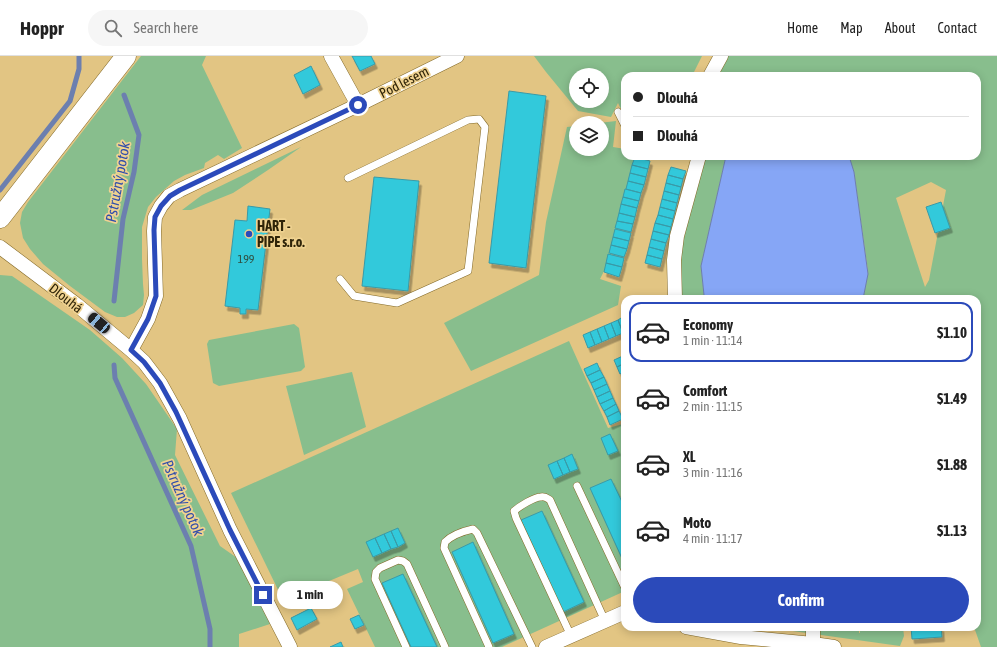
<!DOCTYPE html>
<html lang="en">
<head>
<meta charset="utf-8">
<style>
	:root { --surface:#fff; --page:#f6f6f6; --text:#222; --muted:#767676; --line:#e0e0e0; --accent:#2b4aba }
	body { margin:0; font-family:"Asap Condensed",sans-serif; background:var(--page); color:var(--text); height:100vh; display:flex; flex-direction:column; font-size:15px; white-space:nowrap }
	* { box-sizing:border-box; margin:0 }
	p { font-size:13px; color:var(--muted) }
	.icon { flex:none; width:22px; height:22px; fill:none; stroke:currentColor; stroke-width:2; stroke-linecap:round; stroke-linejoin:round }
	.map { position:relative; flex:1; overflow:hidden }
	.drawer { position:absolute; left:621px; top:239px; width:360px; height:336px; display:flex; flex-direction:column; background:var(--surface); border-radius:12px; box-shadow:0 2px 10px #0003 }
	.drawer>* { flex:none }
	.top-card { position:absolute; left:621px; top:16px; width:360px; height:88px; border-radius:12px; box-shadow:0 2px 10px #0003; display:grid; align-content:center; height:88px; padding:0 12px; background:var(--surface) }
	.tools { position:absolute; left:569px; top:12px; display:grid; gap:8px }
	.tools a { display:grid; place-items:center; width:40px; height:40px; border-radius:50%; background:var(--surface); box-shadow:0 2px 10px #0003; font-size:20px }
	.end { position:absolute; width:18px; height:18px; margin:-9px; border:5px solid #2b4aba; background:#fff; box-shadow:0 0 0 2px #fff }
	.from { border-radius:50% }
	.bubble { position:absolute; height:28px; border-radius:14px; background:var(--surface); box-shadow:0 2px 10px #0003; font-size:13px; font-weight:700; line-height:28px; text-align:center }
	.car { position:absolute; width:12px; height:24px; margin:-12px -6px; border-radius:5px; box-shadow:0 0 3px 1px #0007; background:linear-gradient(#222 24%,#8ab4d8 0 40%,#222 0 76%,#8ab4d8 0 86%,#222 0) }
	.top-card b { display:flex; align-items:center; gap:14px; height:38px; font-size:15px }
	.top-card b+b { border-top:1px solid var(--line) }
	.top-card i { width:10px; height:10px; background:var(--text) }
	ul { padding:7px 0 0; list-style:none }
	li { display:flex; align-items:center; gap:12px; height:60px; margin:0 8px 6px; padding:0 4px; border:2px solid transparent; border-radius:12px }
	li div { flex:1 }
	li b { display:block; font-size:15px }
	li em { font-style:normal; font-weight:700 }
	li.current { border-color:var(--accent) }
	li>.icon { width:36px; height:36px; stroke-width:1.5 }
	.cta { display:flex; gap:8px; margin-top:auto; padding:8px 12px }
	.cta a { flex:1; height:46px; border-radius:24px; background:var(--accent); color:#fff; font-size:16px; font-weight:700; line-height:46px; text-align:center }
	header { display:flex; align-items:center; gap:24px; box-sizing:border-box; height:56px; padding:0 20px; background:var(--surface); border-bottom:1px solid var(--line) }
	header strong { font-size:19px }
	nav { display:flex; gap:22px; margin-inline-start:auto; font-size:14px }
	.search { width:280px; height:36px; background:var(--page); display:flex; align-items:center; gap:10px; box-sizing:border-box; padding:0 14px; border-radius:22px; color:var(--muted); font-size:15px }
	.map>svg:first-child { display:block }
</style>
</head>
<body>
<header>
<strong>Hoppr</strong>
<div class="search"><svg class="icon" aria-label="search" viewBox="0 0 24 24"><circle cx="10" cy="10" r="6"/><path d="M15 15l6 6"/></svg>Search here</div>
<nav><a>Home</a><a>Map</a><a>About</a><a>Contact</a></nav>
</header>
<div class="map">
<svg width="997" height="591" viewBox="0 0 997 591">
	<defs>
		<filter id="shadow"><feDropShadow dx="2.5" dy="4.5" stdDeviation="0" flood-color="#0004"/></filter>
	</defs>
	<rect width="100%" height="100%" fill="#e2c583"/>
	<!-- green -->
	<path fill="#88be8d" fill-rule="evenodd" d="M141,0H206L202,9L242,92L224,103L218,99L205,107L204,112L185,119L174,125L156,141L148,151L142,171V203L143,228L144,239L143,249L134,257L125,261H117L105,256L70,230L43,208L30,193L23,182L20,167L22,156L28,146Z
		M534,0H702L692,20H625V61L618,47L611,61L578,55L546,16ZM576,19H602V45H576Z
		M724,0H997V591H981L974,571H977V243H863L868,215L854,116L849,100H977V20H717ZM931,126L946,134L929,224L925,231L896,142Z
		M616,65L613,91L625,93V100H635L605,213L600,223L621,230L618,249L471,315L444,267L539,219L546,166L567,71L576,70V93H602V67H599Z
		M301,91L268,114L233,137L191,154H182L202,139Z
		M704,100H726L701,210L704,239L706,243H681L680,232L682,190Z
		M0,219L12,220L90,274L122,302L146,328L177,373L175,399L220,490L240,504L270,568L239,578V591H0Z
		M294,268L299,272L305,311L301,315L219,330L213,327L207,288L209,284Z
		M569,285L608,372L623,368H625V535L502,591H375L347,533L363,526L358,513L283,544L231,437Z
		M352,316L366,371L304,399L286,330Z
		M764,571H859V577H860V571H903L904,580L900,590Z"/>
	<!-- water -->
	<path fill="#86a6f6" stroke="#6c7faf" d="M726,100H849L854,116L868,218L863,243H706L704,239L701,210Z"/>
	<g fill="none" stroke-linecap="round" stroke-linejoin="round">
		<!-- stream -->
		<path stroke="#6c7faf" stroke-width="5" d="M0,134L70,45L79,13V0
			M114,245L123,163L134,116L139,79L124,39
			M114,309L115,322L191,490L210,573V591"/>
	</g>
	<!-- building -->
	<path fill="#31c9db" stroke="#3a9aa7" filter="url(#shadow)" d="M352,0H371L375,8L360,15Z
		M311,10L320,29L303,38L294,19Z
		M509,35L546,40L526,212L489,207Z
		M635,101L650,105L648,113L632,109Z
		M632,109L648,113L646,121L630,117Z
		M671,111L686,115L683,123L668,119Z
		M630,117L646,121L644,129L628,125Z
		M668,119L683,123L681,131L666,127Z
		M374,121L419,125L408,235L362,230Z
		M628,125L644,129L641,137L626,133Z
		M666,127L681,131L679,139L664,135Z
		M625,133L641,137L639,145L623,141Z
		M664,135L679,139L677,147L662,143Z
		M623,141L639,145L637,152L621,148Z
		M662,143L677,147L675,155L660,151Z
		M941,146L950,172L935,177L926,151Z
		M621,148L637,152L635,161L619,157Z
		M248,150L270,153L258,254L246,253V258H240V252L225,250L235,164L247,165Z
		M660,151L675,155L673,163L658,159Z
		M619,157L635,161L633,168L617,165Z
		M658,159L673,163L671,171L655,167Z
		M617,165L633,168L631,176L615,172Z
		M655,167L671,171L669,179L653,175Z
		M615,173L631,177L629,185L613,181Z
		M653,175L669,179L666,187L651,183Z
		M613,181L629,185L627,193L611,189Z
		M651,183L666,187L664,195L649,191Z
		M611,189L627,193L624,201L609,197Z
		M649,191L664,195L662,203L647,199Z
		M608,198L624,202L622,211L606,207Z
		M647,199L662,203L660,211L645,207Z
		M606,207L622,211L619,221L604,216Z
		M624,260L625,262V276L623,277L618,264Z
		M618,264L623,277L616,280L611,267Z
		M611,267L616,280L609,283L604,270Z
		M604,270L609,283L602,286L597,273Z
		M597,273L602,286L595,289L590,276Z
		M590,276L595,289L588,292L583,279Z
		M625,299V307L617,311L614,304Z
		M597,307L600,314L587,320L584,313Z
		M625,307V315L620,318L617,311Z
		M600,314L604,321L591,327L587,320Z
		M604,321L607,328L594,334L591,327Z
		M607,328L610,335L597,341L594,334Z
		M610,335L613,342L600,348L597,341Z
		M613,342L616,348L604,355L600,348Z
		M616,348L619,355L607,361L604,355Z
		M619,355L623,363L610,369L607,361Z
		M610,378L618,395L608,399L601,382Z
		M572,398L578,413L570,416L564,402Z
		M564,402L570,416L563,419L557,405Z
		M557,405L563,419L554,423L548,409Z
		M611,423L625,452V509L590,432Z
		M542,455L584,546L563,556L521,464Z
		M398,472L405,487L398,491L391,475Z
		M391,475L398,491L391,493L384,478Z
		M384,478L391,493L382,497L375,482Z
		M375,482L382,497L373,501L366,486Z
		M473,486L514,578L493,587L452,496Z
		M403,518L437,591H411L382,527Z
		M311,552L317,563L297,574L291,562Z
		M359,559L364,569L355,573L350,563Z
		M911,571H941L942,581L912,583Z
		M341,586L343,591H330Z"/>
	<g fill="none" stroke-linecap="round" stroke-linejoin="round">
		<!-- lane casing -->
		<g stroke="#836927" stroke-width="8">
			<path id="lane" d="M618,56L625,70
				M340,223L354,240L397,247L468,215L485,71L479,63L468,64L348,122
				M577,430L625,532
				M571,580L516,462L514,455C520,450 534,441 541,441C545,440 547,442 550,444L605,565
				M406,591L375,523L376,516L380,512L398,504L403,505L407,508L445,591
				M489,591L444,492L445,486C452,479 464,475 473,473L477,477L532,591"/>
		</g>
		<!-- street casing -->
		<g stroke="#836927" stroke-width="15">
			<path id="street" d="M331,0L358,49L457,0
				M710,20L721,0
				M0,191L77,249L131,294L144,306L160,327L180,363L230,474L290,591
				M675,243L674,204L677,180L699,100
				M131,294L148,263L156,240L154,175L155,161L161,150L169,140L180,134L358,49
				M686,571L741,581L813,588L834,591
				M813,571V588
				M546,591L625,556"/>
		</g>
		<!-- secondary casing -->
		<g stroke="#836927" stroke-width="21">
			<path id="secondary" d="M0,162L126,0"/>
		</g>
		<!-- lane -->
		<use href="#lane" stroke="#fff" stroke-width="7"/>
		<!-- street -->
		<use href="#street" stroke="#fff" stroke-width="14"/>
		<!-- secondary -->
		<use href="#secondary" stroke="#fff" stroke-width="20"/>
	</g>
	<g fill="none" stroke-linecap="round" stroke-linejoin="round">
		<!-- route -->
		<path stroke="#2b4aba" stroke-width="5" d="M263,539L230,474L176,356L160,327L144,306L131,294L148,263L156,240L154,174L155,161L161,150L170,140L180,134L358,49"/>
	</g>
	<!-- markers -->
	<circle fill="#2b4aba" stroke="#efd290" stroke-width="1.5" cx="249" cy="178" r="4"/>
	<g text-anchor="middle" stroke-width="3.5" stroke-linejoin="round" paint-order="stroke">
		<!-- number labels -->
		<g font-size="12" fill="#304d3d">
			<text x="246" y="207">199</text>
		</g>
		<!-- street labels -->
		<g font-size="14" fill="#2f2408" stroke="#efd290">
			<text transform="translate(404 26) rotate(-27)" y="5">Pod lesem</text>
			<text transform="translate(66 242) rotate(38)" y="5">Dlouhá</text>
		</g>
		<!-- poi labels -->
		<g font-size="14" font-weight="bold" fill="#2f2408" stroke="#efd290" text-anchor="start">
			<text x="257" y="175">HART -<tspan x="257" dy="16">PIPE s.r.o.</tspan></text>
		</g>
		<!-- water labels -->
		<g font-size="15" font-style="italic" fill="#314eab" stroke="#efd290">
			<text transform="translate(118 126) rotate(-80)" y="5">Pstružný potok</text>
			<text transform="translate(183 442) rotate(66)" y="5">Pstružný potok</text>
		</g>
	</g>
</svg>
<div class="tools">
<a><svg class="icon" aria-label="locate" viewBox="0 0 24 24"><circle cx="12" cy="12" r="6"/><path d="M12 2v4M12 18v4M2 12h4M18 12h4"/></svg></a>
<a><svg class="icon" aria-label="layers" viewBox="0 0 24 24"><path d="M12 4l9 5-9 5-9-5zM3 14l9 5 9-5"/></svg></a>
</div>
<i class="end from" style="left:358px;top:49px"></i>
<i class="end" style="left:263px;top:539px"></i>
<div class="bubble" style="left:277px;top:525px;width:66px">1 min</div>
<i class="car" style="left:99px;top:267px;rotate:310deg"></i>
<div class="top-card">
<b><i class="from"></i>Dlouhá</b>
<b><i></i>Dlouhá</b>
</div>
<section class="drawer">
<ul>
<li class="current"><svg class="icon" aria-label="car" viewBox="0 0 24 24"><path d="M5 17H2v-5l4-1 3-4h7l3 4 3 1v5h-3M9 17h6M6 11h13"/><circle cx="7" cy="17" r="2"/><circle cx="17" cy="17" r="2"/></svg><div><b>Economy</b><p>1 min · 11:14</p></div><em>$1.10</em></li>
<li><svg class="icon" aria-label="car" viewBox="0 0 24 24"><path d="M5 17H2v-5l4-1 3-4h7l3 4 3 1v5h-3M9 17h6M6 11h13"/><circle cx="7" cy="17" r="2"/><circle cx="17" cy="17" r="2"/></svg><div><b>Comfort</b><p>2 min · 11:15</p></div><em>$1.49</em></li>
<li><svg class="icon" aria-label="car" viewBox="0 0 24 24"><path d="M5 17H2v-5l4-1 3-4h7l3 4 3 1v5h-3M9 17h6M6 11h13"/><circle cx="7" cy="17" r="2"/><circle cx="17" cy="17" r="2"/></svg><div><b>XL</b><p>3 min · 11:16</p></div><em>$1.88</em></li>
<li><svg class="icon" aria-label="car" viewBox="0 0 24 24"><path d="M5 17H2v-5l4-1 3-4h7l3 4 3 1v5h-3M9 17h6M6 11h13"/><circle cx="7" cy="17" r="2"/><circle cx="17" cy="17" r="2"/></svg><div><b>Moto</b><p>4 min · 11:17</p></div><em>$1.13</em></li>
</ul>
<div class="cta"><a>Confirm</a></div>
</section>
</div>
</body>
</html>
